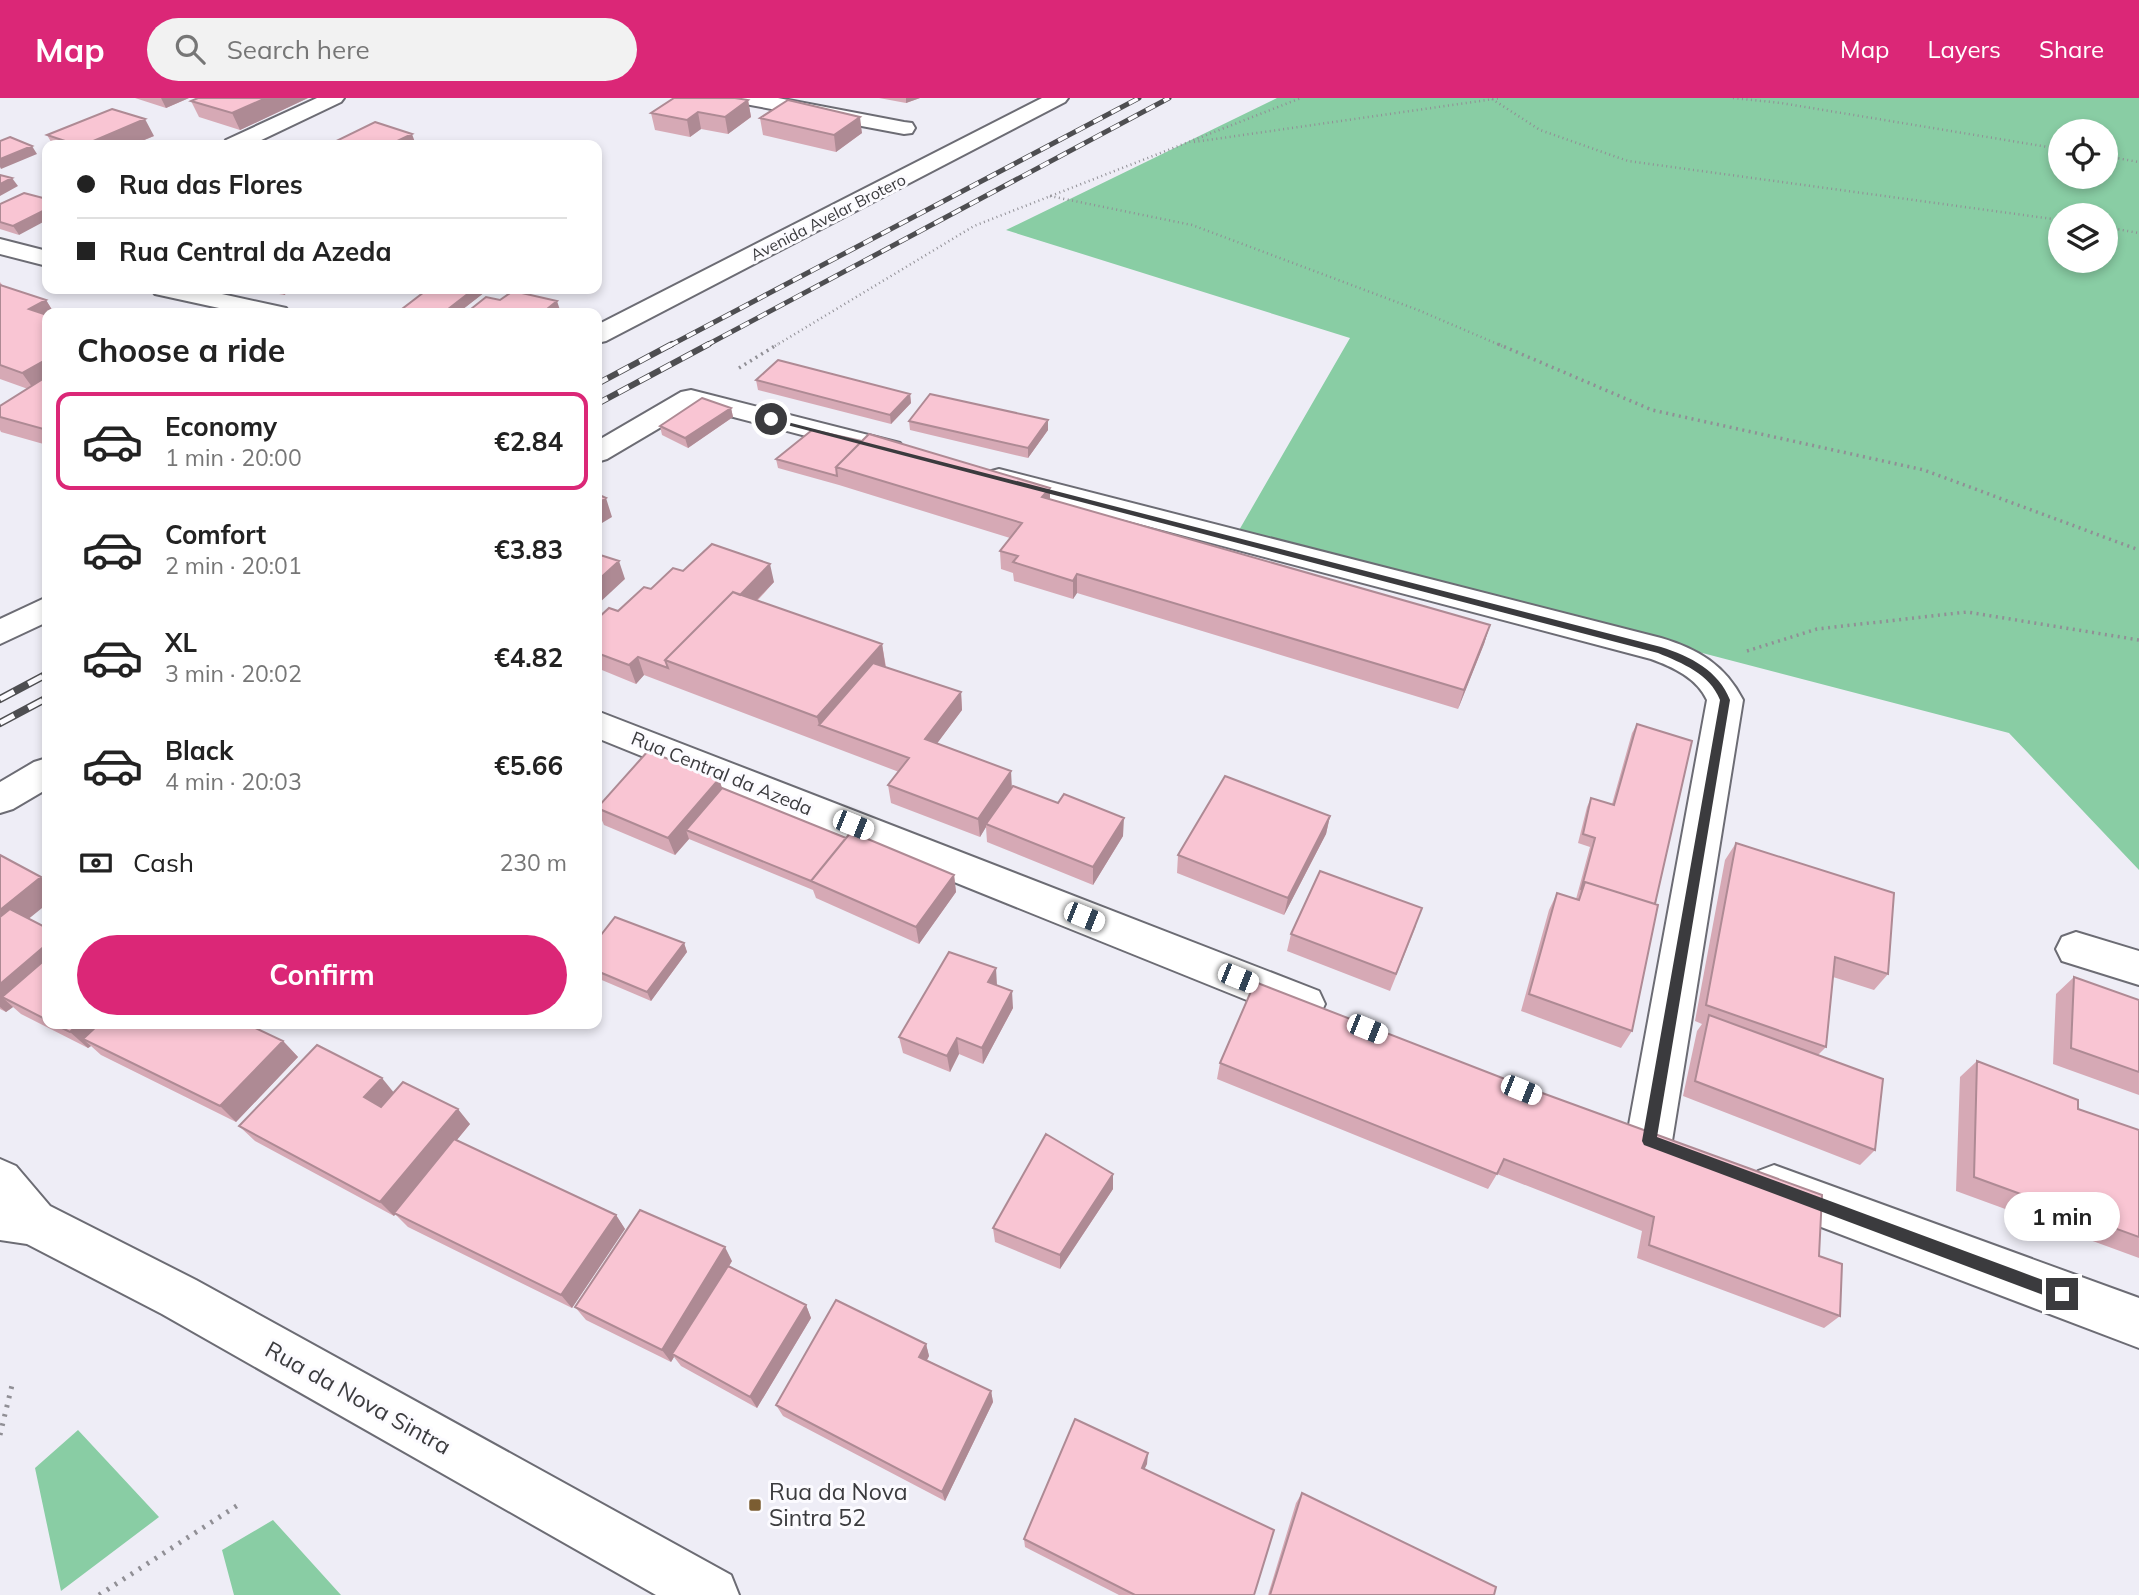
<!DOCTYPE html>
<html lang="en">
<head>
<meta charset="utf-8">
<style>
	:root { --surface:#fff; --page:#f2f2f2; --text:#222; --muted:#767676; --line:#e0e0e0; --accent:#db2777 }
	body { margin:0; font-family:Mulish,sans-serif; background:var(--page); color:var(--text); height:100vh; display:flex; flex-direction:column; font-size:26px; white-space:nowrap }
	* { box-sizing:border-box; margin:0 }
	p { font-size:23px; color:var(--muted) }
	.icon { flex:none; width:38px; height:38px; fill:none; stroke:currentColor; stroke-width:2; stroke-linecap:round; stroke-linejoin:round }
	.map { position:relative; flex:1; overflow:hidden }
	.details { position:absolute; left:42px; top:210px; width:560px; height:721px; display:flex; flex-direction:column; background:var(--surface); border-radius:14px; box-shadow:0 4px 10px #0003 }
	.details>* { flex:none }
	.top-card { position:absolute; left:42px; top:42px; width:560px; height:154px; border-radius:14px; box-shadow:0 4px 10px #0003; display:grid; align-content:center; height:154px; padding:0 35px; background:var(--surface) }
	.tools { position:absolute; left:2048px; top:21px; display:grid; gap:14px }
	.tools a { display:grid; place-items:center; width:70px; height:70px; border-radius:50%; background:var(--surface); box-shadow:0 4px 10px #0003; font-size:35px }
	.end { position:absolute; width:32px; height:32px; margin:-16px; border:9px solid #3b3b3e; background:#fff; box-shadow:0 0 0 4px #fff }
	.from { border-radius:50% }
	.bubble { position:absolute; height:49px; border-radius:24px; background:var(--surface); box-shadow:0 4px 10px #0003; font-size:23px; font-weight:700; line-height:49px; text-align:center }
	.car { position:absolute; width:21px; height:42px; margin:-21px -10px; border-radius:9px; box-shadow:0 0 5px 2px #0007; background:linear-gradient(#fff 24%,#345 0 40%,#fff 0 76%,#345 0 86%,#fff 0) }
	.top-card b { display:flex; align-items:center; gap:24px; height:66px; font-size:26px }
	.top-card b+b { border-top:2px solid var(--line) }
	.top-card i { width:18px; height:18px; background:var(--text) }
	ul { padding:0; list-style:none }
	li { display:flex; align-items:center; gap:21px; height:98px; margin:0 14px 10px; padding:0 21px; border:4px solid transparent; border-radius:14px }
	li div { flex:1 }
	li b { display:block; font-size:26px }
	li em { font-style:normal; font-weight:700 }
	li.active { border-color:var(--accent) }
	li>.icon { width:63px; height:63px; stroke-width:1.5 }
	h2 { padding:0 35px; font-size:32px; line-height:84px }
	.pay { display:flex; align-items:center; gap:18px; height:77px; padding:0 35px; font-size:26px }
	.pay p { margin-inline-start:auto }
	.cta { display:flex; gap:14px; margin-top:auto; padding:14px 35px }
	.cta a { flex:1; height:80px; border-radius:42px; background:var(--accent); color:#fff; font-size:28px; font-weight:700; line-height:80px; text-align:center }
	header { display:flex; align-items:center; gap:42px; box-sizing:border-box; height:98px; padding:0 35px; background:var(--accent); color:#fff }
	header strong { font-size:33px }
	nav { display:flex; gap:38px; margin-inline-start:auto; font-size:24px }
	.search { width:490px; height:63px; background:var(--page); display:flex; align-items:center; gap:18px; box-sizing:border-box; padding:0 24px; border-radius:38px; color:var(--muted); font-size:26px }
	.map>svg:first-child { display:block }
</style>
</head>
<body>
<header>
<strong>Map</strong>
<div class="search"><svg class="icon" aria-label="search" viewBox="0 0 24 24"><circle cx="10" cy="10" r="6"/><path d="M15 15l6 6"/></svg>Search here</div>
<nav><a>Map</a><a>Layers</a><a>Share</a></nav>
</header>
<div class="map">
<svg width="2139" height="1497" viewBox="0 0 2139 1497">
	<rect width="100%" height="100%" fill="#eeedf6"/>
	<!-- green -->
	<path fill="#89cda4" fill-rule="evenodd" d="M1277,0H2139V772L2009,635L1238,434L1350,240L1006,132ZM2060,33H2105V79H2060ZM2060,117H2105V163H2060Z
		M78,1332L159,1419L61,1493L35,1370Z
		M273,1422L341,1497H234L222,1452Z"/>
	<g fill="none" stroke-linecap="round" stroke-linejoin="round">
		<!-- minor casing -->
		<g stroke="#6c6c74" stroke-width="4">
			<path id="minor" d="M317,0H344L341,4L251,47H223L226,42Z
				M735,0H778L904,24L912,25L915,30L912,35L904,36L745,6L738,4Z
				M1042,0H1068L1065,4L606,243L597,245V227Z
				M0,141L47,153V168L0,156Z
				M151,191H199L286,210L290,215H242L155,196Z
				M691,292L900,345L905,351L900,357L890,360L695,309L607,361L597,364V343L681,294Z
				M999,371L1661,540C1698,551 1725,567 1743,602L1672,1043L1665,1058L1649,1064L1633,1058L1626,1043L1707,602C1697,580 1673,569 1651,561L988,386L984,380L988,374Z
				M47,499V524L0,546V521Z
				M597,613L1319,893L1325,906L1319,919L1304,924L1289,919L597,640Z
				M47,660V691L13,711L0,715V684L34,664Z
				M2076,834L2139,853V887L2062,863L2056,851L2062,839Z
				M0,1061L16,1068L50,1108L196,1182L731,1477L739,1497H656L162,1216L27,1146L0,1142Z
				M1774,1067L2139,1200V1250L1758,1105L1751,1089L1758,1073Z"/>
		</g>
		<!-- path-far2 -->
		<path stroke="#908f95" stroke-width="2.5" stroke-dasharray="1 3.5" stroke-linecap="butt" d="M1733,0L1781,5L2060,51
			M1492,1L1540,32L1628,63L2060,122
			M1194,44L1501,0
			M2105,58L2139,64
			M1050,98L1192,127L1418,212L1502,248
			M2105,129L2139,135
			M775,248L974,128L1301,0"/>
		<!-- path-far1 -->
		<path stroke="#908f95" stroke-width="3.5" stroke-dasharray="2 4.5" stroke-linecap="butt" d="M1498,246L1652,312L1924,372L2139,452
			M739,270L778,246
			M1747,553L1817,531L1967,514L2139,542"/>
		<!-- path -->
		<path stroke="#908f95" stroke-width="5" stroke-dasharray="2.5 7" stroke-linecap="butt" d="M0,1337L13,1283
			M99,1497L238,1407"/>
		<!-- minor -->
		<use href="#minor" fill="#fff" fill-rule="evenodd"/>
		<!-- rail-far2 casing -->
		<g stroke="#4e4e51" stroke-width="5">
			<path id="rail-far2" d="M669,248L1139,0
				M705,248L1169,0"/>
		</g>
		<!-- rail-far1 casing -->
		<g stroke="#4e4e51" stroke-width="6">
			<path id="rail-far1" d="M597,286L672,246
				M597,306L709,246"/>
		</g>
		<!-- rail casing -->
		<g stroke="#4e4e51" stroke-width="8">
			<path id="rail" d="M0,601L47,576
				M0,625L47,600"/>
		</g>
		<!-- rail-far2 -->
		<use href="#rail-far2" stroke="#fcfbff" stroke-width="3.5" stroke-dasharray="10" stroke-linecap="butt"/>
		<!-- rail-far1 -->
		<use href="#rail-far1" stroke="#fcfbff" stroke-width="4.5" stroke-dasharray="12" stroke-linecap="butt"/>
		<!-- rail -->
		<use href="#rail" stroke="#fcfbff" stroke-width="5" stroke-dasharray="16" stroke-linecap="butt"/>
	</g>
	<!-- wall -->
	<path fill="#d6a9b5" d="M135,0H189L166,10Z
		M308,0L240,32L199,19L191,3Z
		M879,0H920L906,5Z
		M748,2L751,19L728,36L701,31L690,39L655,32L651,15Z
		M760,20L862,35L836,54L763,37Z
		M47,37L154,38L132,47H53Z
		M0,106L19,137L0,131Z
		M0,184L3,188L46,202L54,215H47V347L1,334L0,332V308L28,291L0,281Z
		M254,191H294L284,197Z
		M485,194L458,215H403L402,211Z
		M756,282L910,296L911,305L891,326L758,292Z
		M731,310L733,319L688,350L662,337L660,328Z
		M1048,322V332L1028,360L910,332L909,323Z
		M812,332L1050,402L1490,527L1484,546L1458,611L1077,495L1073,501L1014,483L1013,475L1001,471L1000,453L1010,440L839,387L778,370L776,361Z
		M683,473L774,484L757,503L882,546L886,569L961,594L962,612L937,645L1011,673V690L1123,738L1093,787L987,744L986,729L980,739L891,705L888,687L899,674L644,577L636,586L597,570V521L618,513L651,491Z
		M1637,626L1655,806L1632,933L1621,950L1521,913L1549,812L1557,795L1576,801L1590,749L1578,745L1587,709L1591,700L1612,706L1632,635Z
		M719,681L722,690L846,740L954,777L956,794L919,846L816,800L813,792L689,741L675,757L604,727L597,711V708Z
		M1330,718L1326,736L1284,817L1177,775L1178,757Z
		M1736,745L1888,876L1874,892L1833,879L1826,949L1818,957L1875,1052L1860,1067L1683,998L1697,933L1702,926L1695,923L1725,762Z
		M0,757L29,821L47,830V926H247L283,943L298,959L236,1024L101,957L91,948L88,950L21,916L13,909L6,914L0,911Z
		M1416,828L1390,893L1287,853L1291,836Z
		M597,842L684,845L687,854L651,903L597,880Z
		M2074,879L2139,902V997L2053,966L2056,896Z
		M997,887L1013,910L983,966L959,956L950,974L903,955L899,939Z
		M1977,963L2078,1011L2139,1032V1160L1956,1093L1960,979Z
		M1220,965L1819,1158L1840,1218L1824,1230L1637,1160L1642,1133L1497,1076L1488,1091L1217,981Z
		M394,995L470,1026L456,1043L616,1117L625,1131L572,1210L408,1129L395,1116L394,1118L255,1043L239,1028Z
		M1113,1076V1091L1060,1171L995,1144L993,1130Z
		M732,1163L729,1168L806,1207L811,1220L757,1310L681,1268L674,1259L671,1264L586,1222L575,1209Z
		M926,1246L929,1258L927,1262L991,1293L993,1304L945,1403L783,1318L776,1307Z
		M1147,1366L1144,1371L1254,1497H1119L1025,1449L1024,1441Z
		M1302,1395L1494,1497H1268L1296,1405Z"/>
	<!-- shaded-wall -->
	<path fill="#ae8a94" d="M161,0H189L166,10Z
		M266,0H308L240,32L232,15Z
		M906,0H920L906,5Z
		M748,2L751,19L728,36L725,19Z
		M698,14L701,31L690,39L687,22Z
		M860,19L862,35L836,54L834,37Z
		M145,21L154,38L132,47H84Z
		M412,36L416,47H389Z
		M32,48L37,56L1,71L0,69V61Z
		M12,80L18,88L0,98V86Z
		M47,111V122L19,137L13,128Z
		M281,191H294L284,197Z
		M474,191H484L485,194L458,215H443Z
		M46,202L54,215H47V225L29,211Z
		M557,203L560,212L556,215H542Z
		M47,261V286L35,293L22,275Z
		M910,296L911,305L891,326L890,317Z
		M731,310L733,319L688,350L685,340Z
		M1048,322V332L1028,360V350Z
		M1050,390V408L1042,399Z
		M606,400L612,419L597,428V406Z
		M619,463L625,481L597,507V483Z
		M770,466L774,484L690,571L673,565Z
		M1077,476V495L1073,501V483Z
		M1490,527L1484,546L1458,611L1464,592Z
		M882,546L886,572L819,627L817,619Z
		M638,559L644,577L636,586L629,567Z
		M961,594L962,612L927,659L925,641Z
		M1011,673L1012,691L986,726V729L980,739L978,721Z
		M719,681L725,699L686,732L689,741L675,757L668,740Z
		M1330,718L1326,736L1284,817L1288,800Z
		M1124,720L1123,738L1093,787V769Z
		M954,777L956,794L919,846L916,829Z
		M41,779L47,785V806L0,844V812Z
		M684,845L687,854L651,903L647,894Z
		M47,846V879L2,899L13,909L6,914L0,909V886Z
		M996,870L997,887L990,901L988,884Z
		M1012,893L1013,910L983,966L982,950Z
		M78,926H114L83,941L91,948L88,950L70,934Z
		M957,940L959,956L950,974L947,958Z
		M283,943L298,959L236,1024L220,1008Z
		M382,980L395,996L377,1015L364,999Z
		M458,1011L470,1026L394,1118L380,1104Z
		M1113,1076V1091L1060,1171V1157Z
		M616,1117L625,1131L572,1210L561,1197Z
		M725,1149L732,1163L675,1258L672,1256L674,1259L671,1264L662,1252Z
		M806,1207L811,1220L757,1310L750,1299Z
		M926,1246L929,1258L922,1271L919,1259Z
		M991,1293L993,1304L945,1403L942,1394Z
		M1148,1355L1147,1366L1140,1380L1142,1370Z"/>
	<!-- building -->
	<path fill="#f9c5d3" stroke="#ae8a94" stroke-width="2" d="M198,0H266L232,15L191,3Z
		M674,0H735L748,2L725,19L698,14L687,22L651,15Z
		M788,2L860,19L834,37L760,20Z
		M112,11L145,21L84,47H77L47,37Z
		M375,24L412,36L389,47H335L330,46Z
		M10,39L32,48L0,61V43Z
		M0,77L12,80L0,86Z
		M24,95L47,101V111L13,128L0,124V106Z
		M0,187L46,202L29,211L47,217V261L22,275L0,267Z
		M428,191H474L443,215H422L402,211Z
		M513,193L557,203L542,215H466L486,199L500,202Z
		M308,211L329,215H301Z
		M778,262L910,296L890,317L756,282Z
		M46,279H47V332L0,319V308Z
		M930,296L1048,322L1028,350L909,323Z
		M702,300L731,310L685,340L660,328Z
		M812,332L862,343L836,369L837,378L776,361Z
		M869,336L1050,390L1042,399L1490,527L1464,592L1077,476L1073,483L1013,464L1018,458L1000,453L1022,425L836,369Z
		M597,396L606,400L597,406Z
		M712,446L770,466L740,497L733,494L665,562L668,570L638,559L629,567L597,555V521L609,510L618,513L644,489L651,491L673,470L683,473Z
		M597,456L619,463L597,483Z
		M733,494L882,546L817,619L665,562Z
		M873,565L961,594L925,641L1011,673L978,721L888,687L909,660L819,627Z
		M1637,626L1692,643L1655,806L1585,784L1581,792L1595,740L1583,736L1591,700L1614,707Z
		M648,653L719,681L668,740L597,710Z
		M1225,678L1330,718L1288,800L1178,757Z
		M1013,688L1058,705L1064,696L1124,720L1093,769L986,726Z
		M722,690L846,740L811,783L686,732Z
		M851,734L954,777L916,829L811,783Z
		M1736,745L1894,795L1888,876L1835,859L1826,949L1706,907Z
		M0,757L41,779L0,812Z
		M1320,773L1422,810L1396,876L1291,836Z
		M1585,784L1658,807L1632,933L1529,896L1557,795L1579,802Z
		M10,811L47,830V846L0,886V819Z
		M615,819L684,845L647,894L597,873V842Z
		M949,854L996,870L988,884L1012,893L982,950L957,940L947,958L899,939Z
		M47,860V922L2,899Z
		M2074,879L2139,902V974L2071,950Z
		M1255,884L1523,988L1822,1097L1819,1158L1842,1166L1840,1218L1649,1147L1654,1119L1504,1061L1497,1076L1220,965Z
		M1709,917L1883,981L1875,1052L1695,983Z
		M54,926H78L70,934Z
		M99,926H247L283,943L220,1008L83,941Z
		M317,947L382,980L364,999L381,1009L403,984L458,1011L380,1104L239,1028Z
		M1977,963L2078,1002V1011L2139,1032V1139L1974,1079Z
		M1046,1036L1113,1076L1060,1157L993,1130Z
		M454,1041L616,1117L561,1197L394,1115Z
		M640,1112L725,1149L662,1252L575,1209Z
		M728,1168L806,1207L750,1299L672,1256Z
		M836,1202L926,1246L919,1259L991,1293L942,1394L776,1307Z
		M1075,1321L1148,1355L1142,1370L1274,1432L1254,1497H1135L1024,1441Z
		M1302,1395L1496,1489L1494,1497H1270Z"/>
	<!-- route -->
	<path fill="#3b3b3e" d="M768,319L1661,549C1690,558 1719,573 1730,602L1657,1039L2062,1189L2067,1191L2069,1196L2067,1202L2062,1204L1644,1047L1642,1043L1720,602C1710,576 1682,565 1658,555L768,322Z"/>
	<!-- markers -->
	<rect fill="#7b5d32" stroke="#fcfbff" stroke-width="2.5" x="748" y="1400" width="14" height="14" rx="3.5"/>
	<g text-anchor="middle" stroke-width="6" stroke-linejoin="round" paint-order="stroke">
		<!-- far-street labels -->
		<g font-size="16" fill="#3b3b3e" stroke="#fcfbff">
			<text transform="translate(828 119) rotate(-27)" y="6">Avenida Avelar Brotero</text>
		</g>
		<!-- street labels -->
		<g font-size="19" fill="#3b3b3e" stroke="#fcfbff">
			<text transform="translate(722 675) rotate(22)" y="7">Rua Central da Azeda</text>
		</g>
		<!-- near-street labels -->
		<g font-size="23" fill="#3b3b3e" stroke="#fcfbff">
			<text transform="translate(358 1300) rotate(29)" y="8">Rua da Nova Sintra</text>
		</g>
		<!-- near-poi labels -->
		<g font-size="23" fill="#3b3b3e" stroke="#fcfbff" text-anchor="start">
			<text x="769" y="1402">Rua da Nova<tspan x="769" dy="26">Sintra 52</tspan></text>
		</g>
	</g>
</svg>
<div class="tools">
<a><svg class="icon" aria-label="locate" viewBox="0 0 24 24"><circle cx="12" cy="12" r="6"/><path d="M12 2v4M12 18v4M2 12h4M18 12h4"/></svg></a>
<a><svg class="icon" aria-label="layers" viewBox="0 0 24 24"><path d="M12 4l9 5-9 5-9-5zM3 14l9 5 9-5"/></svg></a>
</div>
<i class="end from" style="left:771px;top:321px"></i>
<i class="end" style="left:2062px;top:1196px"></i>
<div class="bubble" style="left:2004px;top:1094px;width:116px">1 min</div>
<i class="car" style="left:853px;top:727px;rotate:112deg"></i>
<i class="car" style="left:1084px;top:819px;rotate:112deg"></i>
<i class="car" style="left:1238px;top:880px;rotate:112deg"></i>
<i class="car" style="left:1367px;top:931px;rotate:112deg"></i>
<i class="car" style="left:1521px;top:992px;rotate:112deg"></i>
<div class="top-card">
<b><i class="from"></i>Rua das Flores</b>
<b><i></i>Rua Central da Azeda</b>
</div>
<section class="details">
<h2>Choose a ride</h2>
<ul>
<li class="active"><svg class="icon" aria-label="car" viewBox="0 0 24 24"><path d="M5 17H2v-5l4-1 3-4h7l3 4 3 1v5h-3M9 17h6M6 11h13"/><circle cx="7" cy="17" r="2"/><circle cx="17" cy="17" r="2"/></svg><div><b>Economy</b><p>1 min · 20:00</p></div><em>€2.84</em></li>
<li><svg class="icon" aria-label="car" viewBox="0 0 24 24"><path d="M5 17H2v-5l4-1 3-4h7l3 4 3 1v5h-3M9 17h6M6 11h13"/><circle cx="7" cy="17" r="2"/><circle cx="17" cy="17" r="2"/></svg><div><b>Comfort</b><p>2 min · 20:01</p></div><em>€3.83</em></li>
<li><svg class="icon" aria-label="car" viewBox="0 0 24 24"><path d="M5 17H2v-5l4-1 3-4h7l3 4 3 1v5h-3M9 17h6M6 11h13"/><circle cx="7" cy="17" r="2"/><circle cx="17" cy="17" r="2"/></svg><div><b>XL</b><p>3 min · 20:02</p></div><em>€4.82</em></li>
<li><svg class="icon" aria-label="car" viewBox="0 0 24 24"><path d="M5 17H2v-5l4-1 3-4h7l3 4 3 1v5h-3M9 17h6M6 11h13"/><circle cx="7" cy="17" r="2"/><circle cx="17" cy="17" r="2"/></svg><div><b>Black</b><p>4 min · 20:03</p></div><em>€5.66</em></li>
</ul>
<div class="pay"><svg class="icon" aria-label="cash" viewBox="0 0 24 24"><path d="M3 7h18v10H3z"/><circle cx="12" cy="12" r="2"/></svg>Cash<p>230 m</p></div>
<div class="cta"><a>Confirm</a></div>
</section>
</div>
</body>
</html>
